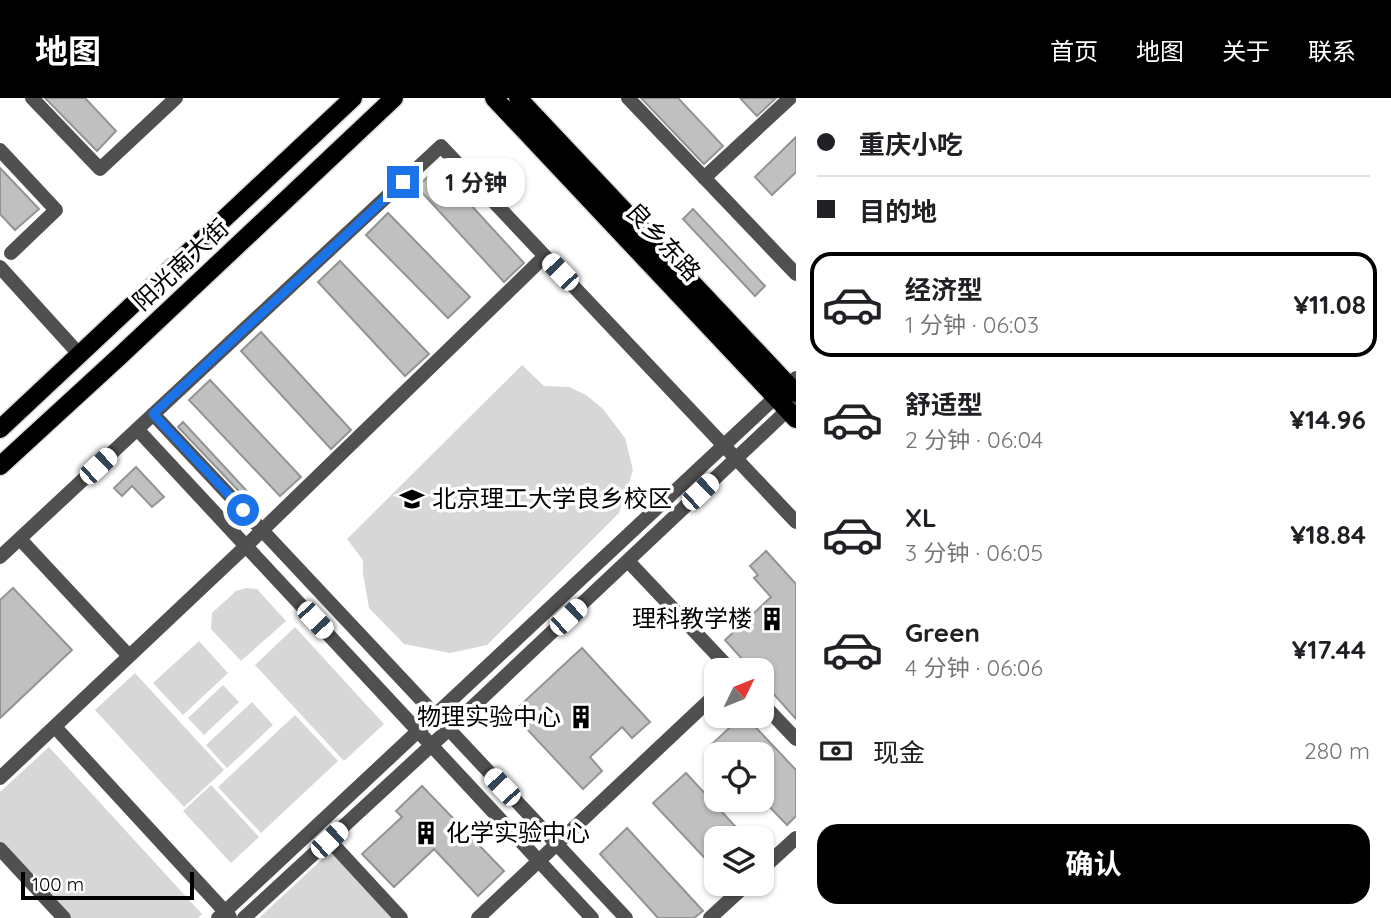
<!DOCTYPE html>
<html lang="zh">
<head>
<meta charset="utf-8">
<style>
	:root { --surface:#fff; --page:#f2f2f2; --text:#202124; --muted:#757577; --line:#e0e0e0; --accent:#000 }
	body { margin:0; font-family:Quicksand,"Noto Sans SC",sans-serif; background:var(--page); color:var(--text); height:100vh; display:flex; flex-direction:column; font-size:26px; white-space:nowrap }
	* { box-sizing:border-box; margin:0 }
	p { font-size:23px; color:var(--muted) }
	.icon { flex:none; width:38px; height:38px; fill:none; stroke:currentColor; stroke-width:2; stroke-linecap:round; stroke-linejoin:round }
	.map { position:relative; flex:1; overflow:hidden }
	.details { display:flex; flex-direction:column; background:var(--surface); width:595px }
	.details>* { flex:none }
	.guide { display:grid; align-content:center; height:154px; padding:0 21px; background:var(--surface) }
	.needle { width:46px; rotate:47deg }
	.buttons { position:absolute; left:704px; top:560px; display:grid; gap:14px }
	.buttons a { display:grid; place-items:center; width:70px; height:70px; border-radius:14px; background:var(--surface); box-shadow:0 2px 5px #0004; font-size:35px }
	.scale { position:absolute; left:21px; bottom:18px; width:173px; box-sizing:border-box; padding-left:7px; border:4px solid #000; border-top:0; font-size:19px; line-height:24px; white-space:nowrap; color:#000; -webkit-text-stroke:5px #fff; paint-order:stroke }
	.end { position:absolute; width:32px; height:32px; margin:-16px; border:9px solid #1a73e8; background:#fff; box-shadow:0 0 0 4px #fff }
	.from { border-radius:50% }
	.bubble { position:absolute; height:49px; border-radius:21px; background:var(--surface); box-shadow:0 2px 5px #0004; font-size:23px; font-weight:700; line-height:49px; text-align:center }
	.car { position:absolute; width:21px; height:42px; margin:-21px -10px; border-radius:9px; box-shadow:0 0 5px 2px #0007; background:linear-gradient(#fff 24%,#345 0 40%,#fff 0 76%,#345 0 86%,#fff 0) }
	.guide b { display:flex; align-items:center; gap:24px; height:66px; font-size:26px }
	.guide b+b { border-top:2px solid var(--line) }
	.guide i { width:18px; height:18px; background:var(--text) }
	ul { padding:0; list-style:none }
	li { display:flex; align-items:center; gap:21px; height:105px; margin:0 14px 10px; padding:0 7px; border:4px solid transparent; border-radius:21px }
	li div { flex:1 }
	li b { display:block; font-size:26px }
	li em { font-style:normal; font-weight:700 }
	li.active { border-color:var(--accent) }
	li>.icon { width:63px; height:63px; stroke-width:1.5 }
	.pay { display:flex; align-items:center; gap:18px; height:77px; padding:0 21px; font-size:26px }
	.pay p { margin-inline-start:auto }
	.cta { display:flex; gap:14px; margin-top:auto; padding:14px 21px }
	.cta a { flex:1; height:80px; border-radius:21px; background:var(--accent); color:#fff; font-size:28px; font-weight:700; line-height:80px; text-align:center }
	header { display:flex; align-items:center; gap:42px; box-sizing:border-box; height:98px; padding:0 35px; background:var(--accent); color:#fff }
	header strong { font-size:33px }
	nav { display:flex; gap:38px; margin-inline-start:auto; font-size:24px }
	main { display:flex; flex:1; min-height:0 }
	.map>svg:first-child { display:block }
</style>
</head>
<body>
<header>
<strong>地图</strong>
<nav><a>首页</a><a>地图</a><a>关于</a><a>联系</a></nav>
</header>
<main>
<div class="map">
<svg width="796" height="820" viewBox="0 0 796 820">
	<rect width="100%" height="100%" fill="#fff"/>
	<!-- green -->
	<path fill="#d7d7d7" d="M522,267L544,288L569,289L586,297L603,311L625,340L633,372L619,415L487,547L450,555L404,546L369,510L363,475V462L347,441Z
		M246,490L257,491L286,523L241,563L211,531L212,515L236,493Z
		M295,529L384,626L344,663L255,567Z
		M199,543L228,575L183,617L153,585Z
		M135,575L224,672L184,709L95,612Z
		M223,587L239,604L204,637L188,620Z
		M252,604L273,627L227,670L206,647Z
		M295,617L338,663L261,735L218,689Z
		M49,649L202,816L198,820H70L0,744V694Z
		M211,687L259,739L231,765L183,713Z
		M331,753L394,820H259Z"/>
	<!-- building -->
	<path fill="#c0c0c0" stroke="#949494" stroke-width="2" d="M45,0H85L116,33L97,53Z
		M641,0H678L723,48L704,66Z
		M740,0H776L757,18Z
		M796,39V74L772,97L755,79Z
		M0,70L39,111L15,132L0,116Z
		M437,70L524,165L504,184L417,89Z
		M693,111L765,188L755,198L683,121Z
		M388,115L470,199L448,220L366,137Z
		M340,163L429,256L405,278L318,184Z
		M261,234L351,332L331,351L241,253Z
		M210,282L301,379L280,398L189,302Z
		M183,324L256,403L252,407L178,329Z
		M136,369L164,399L152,409L132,388L122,398L114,390Z
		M766,453L796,486V621L761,582V572H752L725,542L771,499L754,480L758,477L750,468Z
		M13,490L72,552L0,620V502Z
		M582,550L650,624L632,640L622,629L590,659L602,673L583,691L512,615Z
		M742,618H745L796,672V718L787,727L761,700V656H719L711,647Z
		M686,675L746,740H716V772L653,705Z
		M422,688L504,773L478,798L434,751L394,789L362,756L402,719L396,713Z
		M627,730L703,813L694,820H658L600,756Z"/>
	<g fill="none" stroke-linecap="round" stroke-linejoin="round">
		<!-- major casing -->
		<g stroke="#dbdbdb" stroke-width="21">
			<path id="major" d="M494,0L796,321
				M518,0L796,295
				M0,331L353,0
				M0,368L121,257L394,0"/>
		</g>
		<!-- minor -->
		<path stroke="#505050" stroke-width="14" d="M32,0L100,71L176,0
			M628,0L796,176
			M0,52L56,112L11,155
			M704,80L790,0
			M0,169L79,256
			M153,316L626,820
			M137,331L592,820
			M20,441L129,558
			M0,459L441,48L796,424
			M628,463L731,572
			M761,604L796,641
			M55,629L230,819
			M0,680L246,448L545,158
			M329,742L401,820
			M0,751L64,820
			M761,772L796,740
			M218,820L796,280
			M244,820L448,632L796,304
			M478,820L716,596
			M710,820L747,786"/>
		<!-- major -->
		<use href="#major" stroke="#000" stroke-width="18"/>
	</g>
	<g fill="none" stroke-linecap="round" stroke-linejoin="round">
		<!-- route -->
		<path stroke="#1a73e8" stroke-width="9" d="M243,412L153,316L403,84"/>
	</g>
	<!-- icons -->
	<defs>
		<g id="university-bare" transform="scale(1.89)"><path d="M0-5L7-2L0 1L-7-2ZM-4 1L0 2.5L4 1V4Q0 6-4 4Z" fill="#000" stroke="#fff" stroke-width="2.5" paint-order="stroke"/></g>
		<g id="building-bare" transform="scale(1.89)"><path d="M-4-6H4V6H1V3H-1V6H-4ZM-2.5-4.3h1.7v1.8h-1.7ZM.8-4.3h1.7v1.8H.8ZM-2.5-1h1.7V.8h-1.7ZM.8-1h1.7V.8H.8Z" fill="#000" stroke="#fff" stroke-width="2.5" paint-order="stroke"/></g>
	</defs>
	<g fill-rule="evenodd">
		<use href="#university-bare" x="412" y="401"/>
		<use href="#building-bare" x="772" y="521"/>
		<use href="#building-bare" x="581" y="619"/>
		<use href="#building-bare" x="426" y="735"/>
	</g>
	<g text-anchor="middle" stroke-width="7" stroke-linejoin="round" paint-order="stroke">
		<!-- street labels -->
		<g font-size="24" fill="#000" stroke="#fff">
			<text transform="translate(663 144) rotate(47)" y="8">良乡东路</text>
			<text transform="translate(181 167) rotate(-43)" y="8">阳光南大街</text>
		</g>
		<!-- poi labels -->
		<g font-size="24" fill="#000" stroke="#fff" text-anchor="start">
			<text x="432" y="409">北京理工大学良乡校区</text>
			<text x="752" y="529" text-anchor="end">理科教学楼</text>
			<text x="561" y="627" text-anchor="end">物理实验中心</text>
			<text x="446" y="743">化学实验中心</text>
		</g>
	</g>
</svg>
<div class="buttons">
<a><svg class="needle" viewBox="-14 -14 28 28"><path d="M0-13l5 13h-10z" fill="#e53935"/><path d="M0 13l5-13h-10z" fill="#757577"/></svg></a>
<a><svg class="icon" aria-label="locate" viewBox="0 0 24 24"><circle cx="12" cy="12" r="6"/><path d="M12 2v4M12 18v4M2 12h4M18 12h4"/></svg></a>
<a><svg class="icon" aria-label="layers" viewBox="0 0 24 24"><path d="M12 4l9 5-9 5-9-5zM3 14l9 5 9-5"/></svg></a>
</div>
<div class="scale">100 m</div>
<i class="end from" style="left:243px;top:412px"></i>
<i class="end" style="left:403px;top:84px"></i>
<div class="bubble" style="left:427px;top:60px;width:98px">1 分钟</div>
<i class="car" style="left:560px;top:174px;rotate:316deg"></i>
<i class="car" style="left:98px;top:368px;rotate:47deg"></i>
<i class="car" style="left:700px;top:394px;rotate:46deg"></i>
<i class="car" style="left:568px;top:519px;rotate:47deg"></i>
<i class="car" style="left:315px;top:522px;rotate:137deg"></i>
<i class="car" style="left:502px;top:689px;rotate:317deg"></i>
<i class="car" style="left:329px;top:742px;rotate:47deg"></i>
</div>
<section class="details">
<div class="guide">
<b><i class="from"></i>重庆小吃</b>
<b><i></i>目的地</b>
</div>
<ul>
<li class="active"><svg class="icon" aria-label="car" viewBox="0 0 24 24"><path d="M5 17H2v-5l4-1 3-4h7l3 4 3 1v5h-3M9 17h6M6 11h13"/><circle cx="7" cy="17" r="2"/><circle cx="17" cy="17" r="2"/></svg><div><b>经济型</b><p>1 分钟 · 06:03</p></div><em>¥11.08</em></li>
<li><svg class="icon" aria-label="car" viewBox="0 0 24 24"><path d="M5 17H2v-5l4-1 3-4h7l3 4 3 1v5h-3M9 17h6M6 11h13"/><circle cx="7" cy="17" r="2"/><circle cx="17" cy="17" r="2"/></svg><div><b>舒适型</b><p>2 分钟 · 06:04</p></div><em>¥14.96</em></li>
<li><svg class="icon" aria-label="car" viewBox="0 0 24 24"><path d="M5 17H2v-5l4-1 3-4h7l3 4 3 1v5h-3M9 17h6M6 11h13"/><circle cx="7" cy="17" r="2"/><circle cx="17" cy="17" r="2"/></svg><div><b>XL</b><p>3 分钟 · 06:05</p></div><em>¥18.84</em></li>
<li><svg class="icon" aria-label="car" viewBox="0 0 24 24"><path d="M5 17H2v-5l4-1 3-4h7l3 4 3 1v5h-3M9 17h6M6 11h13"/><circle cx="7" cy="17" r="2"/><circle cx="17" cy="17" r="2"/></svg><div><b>Green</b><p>4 分钟 · 06:06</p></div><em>¥17.44</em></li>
</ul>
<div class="pay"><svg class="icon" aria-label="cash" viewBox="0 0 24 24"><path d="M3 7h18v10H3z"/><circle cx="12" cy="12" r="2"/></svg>现金<p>280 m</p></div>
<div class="cta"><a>确认</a></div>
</section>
</main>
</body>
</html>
